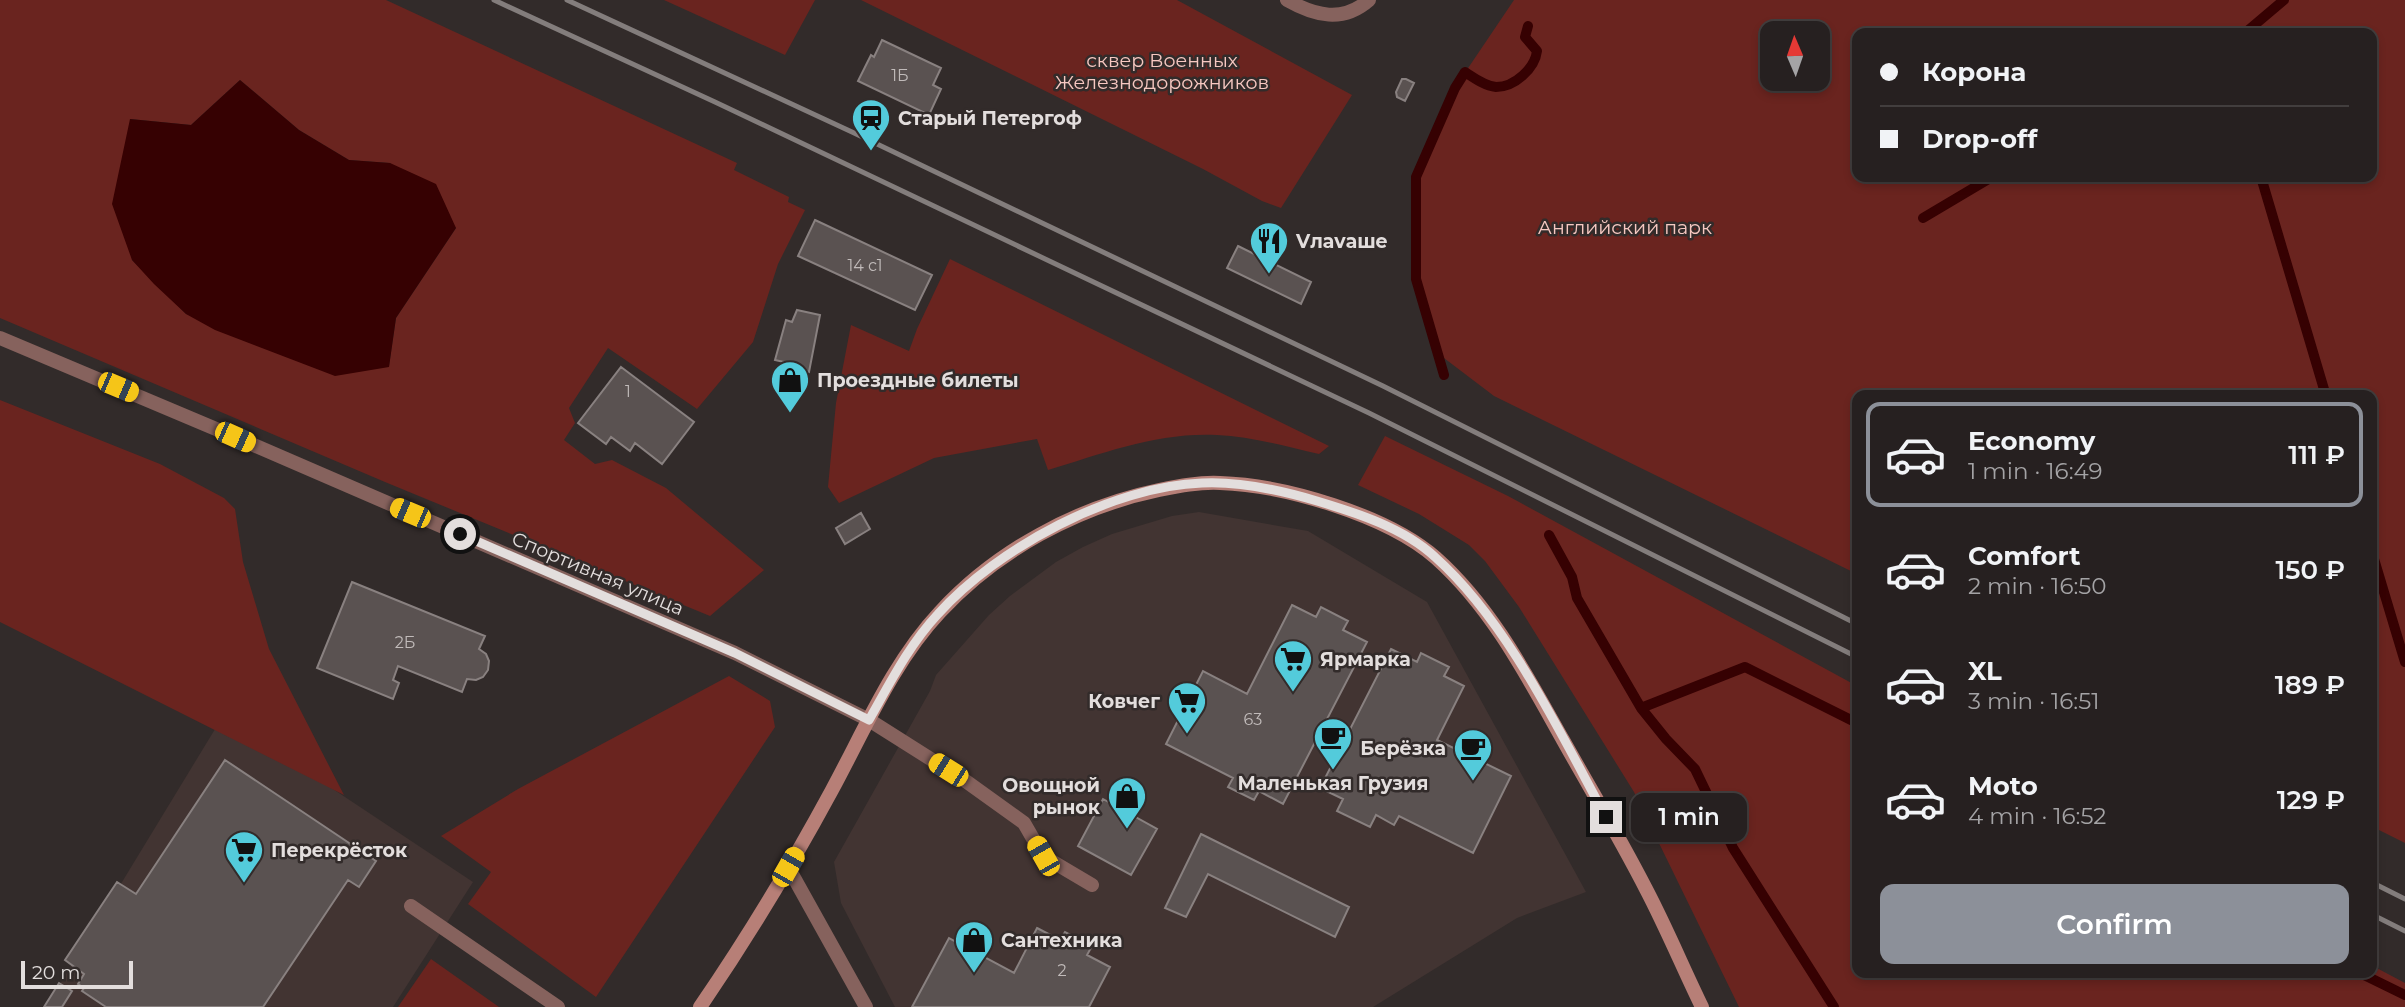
<!DOCTYPE html>
<html lang="en">
<head>
<meta charset="utf-8">
<style>
	:root { --surface:#262020; --page:#322d2d; --text:#f1f3f6; --muted:#a4a3a5; --line:#423e3e; --accent:#8c9099 }
	body { margin:0; font-family:Montserrat,sans-serif; background:var(--page); color:var(--text); height:100vh; display:flex; flex-direction:column; font-size:26px; white-space:nowrap }
	* { box-sizing:border-box; margin:0 }
	p { font-size:23px; color:var(--muted) }
	.icon { flex:none; width:38px; height:38px; fill:none; stroke:currentColor; stroke-width:2; stroke-linecap:round; stroke-linejoin:round }
	.map { position:relative; flex:1; overflow:hidden }
	.details { position:absolute; left:1852px; top:390px; width:525px; height:588px; display:flex; flex-direction:column; background:var(--surface); border-radius:14px; box-shadow:0 4px 10px #0003,0 0 0 2px var(--line) }
	.details>* { flex:none }
	.guide { position:absolute; left:1852px; top:28px; width:525px; height:154px; border-radius:14px; box-shadow:0 4px 10px #0003,0 0 0 2px var(--line); display:grid; align-content:center; height:154px; padding:0 28px; background:var(--surface) }
	.needle { width:46px; rotate:358deg }
	.buttons { position:absolute; left:1760px; top:21px; display:grid; gap:14px }
	.buttons a { display:grid; place-items:center; width:70px; height:70px; border-radius:14px; background:var(--surface); box-shadow:0 4px 10px #0003,0 0 0 2px var(--line); font-size:35px }
	.scale { position:absolute; left:21px; bottom:18px; width:112px; box-sizing:border-box; padding-left:7px; border:4px solid #e3dedd; border-top:0; font-size:19px; line-height:24px; white-space:nowrap; color:#e3dedd; -webkit-text-stroke:5px #322b2a; paint-order:stroke }
	.end { position:absolute; width:32px; height:32px; margin:-16px; border:9px solid #e3dedd; background:#111; box-shadow:0 0 0 4px #111 }
	.from { border-radius:50% }
	.bubble { position:absolute; height:49px; border-radius:14px; background:var(--surface); box-shadow:0 4px 10px #0003,0 0 0 2px var(--line); font-size:23px; font-weight:600; line-height:49px; text-align:center }
	.car { position:absolute; width:21px; height:42px; margin:-21px -10px; border-radius:9px; box-shadow:0 0 5px 2px #0007; background:linear-gradient(#f5c518 24%,#345 0 40%,#f5c518 0 76%,#345 0 86%,#f5c518 0) }
	.guide b { display:flex; align-items:center; gap:24px; height:66px; font-size:26px }
	.guide b+b { border-top:2px solid var(--line) }
	.guide i { width:18px; height:18px; background:var(--text) }
	ul { padding:12px 0 0; list-style:none }
	li { display:flex; align-items:center; gap:21px; height:105px; margin:0 14px 10px; padding:0 14px; border:4px solid transparent; border-radius:14px }
	li div { flex:1 }
	li b { display:block; font-size:26px }
	li em { font-style:normal; font-weight:600 }
	li.active { border-color:var(--accent) }
	li>.icon { width:63px; height:63px; stroke-width:1.5 }
	.action { display:flex; gap:14px; margin-top:auto; padding:14px 28px }
	.action a { flex:1; height:80px; border-radius:14px; background:var(--accent); color:#fff; font-size:28px; font-weight:600; line-height:80px; text-align:center }
	.map>svg:first-child { display:block }
</style>
</head>
<body>
<div class="map">
<svg width="2405" height="1007" viewBox="0 0 2405 1007">
	<rect width="100%" height="100%" fill="#322b2a"/>
	<!-- built -->
	<path fill="#423432" d="M1199,512L1308,531L1427,602L1586,892L1517,918L1373,1007H895L841,903L834,862L930,691L936,675L989,615L1010,596L1056,562L1083,547L1112,534L1172,516Z
		M223,716L473,882L393,1007H46Z"/>
	<!-- green -->
	<path fill="#6a241f" fill-rule="evenodd" d="M0,0H386L737,163L734,170L789,197L788,202L805,210L778,264L753,342L697,409L608,348L569,408L575,423L564,440L595,464L612,460L666,488L764,570L710,616L385,482L0,318ZM240,80L299,130L349,160L390,163L456,228L396,318L389,366L186,314L132,260L130,119L191,125Z
		M664,0H815L785,55Z
		M861,0H1177L1352,95L1281,208L1262,201L1203,169Z
		M1514,0H2405V843L2371,826V396H1857V574L1494,396L1440,355L1416,279V177L1456,86ZM1773,33H1818V79H1773ZM1857,33H2371V177H1857Z
		M950,259L1329,446L1319,454C1286,447 1251,436 1217,435C1158,432 1104,453 1048,470L1037,439L934,458L839,503L828,487L836,403L851,325L909,351L917,329Z
		M0,400L160,464L224,498L235,509L243,562L269,649L344,795L0,622Z
		M1385,436L1508,496L1857,686V973H2371V965L2405,983V1007H1739L1634,792L1519,607L1485,561L1469,545L1419,514L1358,485Z
		M729,676L770,701L775,727L596,997L468,904L491,872L441,836L518,789Z
		M431,959L499,1007H398Z"/>
	<!-- water -->
	<path fill="#360102" d="M240,80L299,130L349,160L390,163L436,184L456,228L396,318L389,367L335,376L215,330L186,314L154,284L132,260L112,204L130,119L191,125Z"/>
	<g fill="none" stroke-linecap="round" stroke-linejoin="round">
		<!-- stream -->
		<path stroke="#360102" stroke-width="10" d="M2245,33L2284,0
			M2261,177L2326,396
			M1923,218L1992,177
			M1444,375L1416,279V177L1455,88L1465,72C1474,78 1485,86 1496,87C1515,87 1535,68 1537,51L1525,37L1528,26
			M1549,535L1572,577L1577,598L1641,708L1666,739L1695,769L1733,848L1834,1007
			M2371,549L2405,662
			M1641,708L1745,667L1857,723
			M2360,973L2405,995"/>
	</g>
	<!-- building -->
	<path fill="#5a5251" stroke="#898180" stroke-width="2" d="M882,40L941,68L933,85L941,89L929,115L858,81L871,55L874,57Z
		M1402,79H1406L1414,83L1405,101L1397,97L1396,92Z
		M815,220L932,275L915,310L798,256Z
		M1238,246L1311,282L1301,304L1227,268Z
		M797,310L820,315L809,372L783,366L784,362L775,360L786,320L792,322Z
		M621,367L694,422L662,464L635,443L630,451L611,437L606,444L578,423Z
		M861,513L870,529L845,544L836,528Z
		M352,582L485,636L479,649L486,654L489,661L488,670L483,677L476,680L467,679L462,692L398,666L393,680L399,683L393,699L317,668Z
		M1292,605L1316,617L1321,607L1348,621L1343,630L1367,642L1283,804L1259,791L1254,800L1228,787L1233,778L1166,744L1203,671L1247,694Z
		M1391,649L1417,662L1421,653L1449,667L1444,676L1464,686L1437,740L1511,776L1473,853L1399,816L1394,825L1376,815L1370,827L1337,811L1343,799L1320,788Z
		M225,760L376,861L359,887L348,880L263,1007H106L82,991L84,988L78,984L84,974L65,960L117,882L136,894Z
		M1103,799L1157,829L1131,875L1078,846Z
		M1201,834L1349,907L1335,937L1208,874L1186,917L1165,908Z
		M1037,928L1060,940L1065,932L1092,946L1087,955L1110,967L1089,1007H912L949,938L1014,973Z
		M59,983L72,991L62,1007H44Z"/>
	<g fill="none" stroke-linecap="round" stroke-linejoin="round">
		<!-- service -->
		<path stroke="#86625d" stroke-width="14" d="M1287,0C1315,16 1343,23 1369,0
			M869,720L967,782L1024,823L1043,856L1092,885
			M411,906L558,1007"/>
		<!-- minor -->
		<path stroke="#86625d" stroke-width="14" d="M0,338L235,437L735,653L869,720
			M788,867L866,1007"/>
		<!-- secondary -->
		<path stroke="#b77f77" stroke-width="14" d="M700,1007C748,937 792,864 832,790C865,729 893,662 940,612C996,551 1077,507 1159,490C1179,486 1199,482 1220,483C1284,485 1387,515 1436,558C1492,608 1527,676 1563,740C1591,790 1620,838 1646,889C1666,927 1683,968 1702,1007"/>
		<!-- rail -->
		<path stroke="#837d7c" stroke-width="5" d="M494,0L715,102L1369,413L1857,657
			M567,0L852,132L1383,386L1857,624
			M2371,882L2405,899
			M2371,914L2405,931"/>
	</g>
	<g fill="none" stroke-linecap="round" stroke-linejoin="round">
		<!-- route -->
		<path stroke="#e3dedd" stroke-width="9" d="M460,534L735,653L869,720C890,683 909,645 938,614C997,548 1113,486 1202,483C1241,481 1280,490 1317,501C1357,513 1404,528 1435,557C1508,622 1559,731 1606,817"/>
	</g>
	<!-- icons -->
	<defs>
		<g id="station-pin" transform="scale(2.0125)"><path d="M0 17L-7.5 6A9.5 9.5 0 1 1 7.5 6Z" fill="#53cbdb" stroke="#322b2a"/><path d="M-3-6H3Q5-6 5-4V2Q5 4 3 4L4.5 6H3L1.5 4h-3L-3 6H-4.5L-3 4Q-5 4-5 2V-4Q-5-6-3-6ZM-3.5-4v3h7v-3ZM-3.5 1v1.5H-2V1ZM2 1v1.5H3.5V1Z" fill="#111"/></g>
		<g id="restaurant-pin" transform="scale(2.0125)"><path d="M0 17L-7.5 6A9.5 9.5 0 1 1 7.5 6Z" fill="#53cbdb" stroke="#322b2a"/><path d="M-5-6h1v4h1v-4h1v4h1v-4h1v5L-1.5 .5V6h-2V.5L-5-1ZM5-6V6H3V1.5H1.5Q1.5-4 5-6Z" fill="#111"/></g>
		<g id="shop-pin" transform="scale(2.0125)"><path d="M0 17L-7.5 6A9.5 9.5 0 1 1 7.5 6Z" fill="#53cbdb" stroke="#322b2a"/><path d="M-5-2.5h2.3a2.7 3.5 0 0 1 5.4 0H5L5.5 6h-11ZM-1.5-2.5h3a1.5 2.3 0 0 0-3 0Z" fill="#111"/></g>
		<g id="supermarket-pin" transform="scale(2.0125)"><path d="M0 17L-7.5 6A9.5 9.5 0 1 1 7.5 6Z" fill="#53cbdb" stroke="#322b2a"/><path d="M-6-5.5h2.5l.6 2H6L4.5 2H-2.5L-4.4-4H-6ZM-1.5 3.2a1.3 1.3 0 1 0 .1 0ZM3 3.2a1.3 1.3 0 1 0 .1 0Z" fill="#111"/></g>
		<g id="cafe-pin" transform="scale(2.0125)"><path d="M0 17L-7.5 6A9.5 9.5 0 1 1 7.5 6Z" fill="#53cbdb" stroke="#322b2a"/><path d="M-5.5-4.5H6V0H3Q3 3.5 0 3.5H-2.5Q-5.5 3.5-5.5 0ZM3-3.2v2h1.7v-2ZM-6 4.5H4V6H-6Z" fill="#111"/></g>
	</defs>
	<g fill-rule="evenodd">
		<use href="#station-pin" x="871" y="118"/>
		<use href="#restaurant-pin" x="1269" y="241"/>
		<use href="#shop-pin" x="790" y="380"/>
		<use href="#supermarket-pin" x="1293" y="659"/>
		<use href="#supermarket-pin" x="1187" y="701"/>
		<use href="#cafe-pin" x="1333" y="737"/>
		<use href="#cafe-pin" x="1473" y="748"/>
		<use href="#shop-pin" x="1127" y="796"/>
		<use href="#supermarket-pin" x="244" y="850"/>
		<use href="#shop-pin" x="974" y="940"/>
	</g>
	<g text-anchor="middle" stroke-width="5" stroke-linejoin="round" paint-order="stroke">
		<!-- number labels -->
		<g font-size="16" fill="#c1bbba">
			<text x="900" y="81">1Б</text>
			<text x="865" y="271">14 с1</text>
			<text x="628" y="397">1</text>
			<text x="405" y="648">2Б</text>
			<text x="1253" y="725">63</text>
			<text x="1062" y="976">2</text>
		</g>
		<!-- park labels -->
		<g font-size="19" fill="#f7c8c1" stroke="#322b2a">
			<text x="1162" y="67">сквер Военных<tspan x="1162" dy="22">Железнодорожников</tspan></text>
			<text x="1625" y="234">Английский парк</text>
		</g>
		<!-- poi labels -->
		<g font-size="19" font-weight="bold" fill="#e3dedd" stroke="#322b2a" text-anchor="start">
			<text x="898" y="125">Старый Петергоф</text>
			<text x="1296" y="248">Vлаvаше</text>
			<text x="817" y="387">Проездные билеты</text>
			<text x="1320" y="666">Ярмарка</text>
			<text x="1160" y="708" text-anchor="end">Ковчег</text>
			<text x="1446" y="755" text-anchor="end">Берёзка</text>
			<text x="1333" y="790" text-anchor="middle">Маленькая Грузия</text>
			<text x="1100" y="792" text-anchor="end">Овощной<tspan x="1100" dy="22">рынок</tspan></text>
			<text x="271" y="857">Перекрёсток</text>
			<text x="1001" y="947">Сантехника</text>
		</g>
		<!-- street labels -->
		<g font-size="19" fill="#e3dedd" stroke="#322b2a">
			<text transform="translate(598 573) rotate(23)" y="7">Спортивная улица</text>
		</g>
	</g>
</svg>
<div class="buttons">
<a><svg class="needle" viewBox="-14 -14 28 28"><path d="M0-13l5 13h-10z" fill="#e53935"/><path d="M0 13l5-13h-10z" fill="#a4a3a5"/></svg></a>
</div>
<div class="scale">20 m</div>
<i class="end from" style="left:460px;top:534px"></i>
<i class="end" style="left:1606px;top:817px"></i>
<div class="bubble" style="left:1631px;top:793px;width:116px">1 min</div>
<i class="car" style="left:118px;top:387px;rotate:113deg"></i>
<i class="car" style="left:235px;top:437px;rotate:114deg"></i>
<i class="car" style="left:410px;top:513px;rotate:293deg"></i>
<i class="car" style="left:948px;top:770px;rotate:302deg"></i>
<i class="car" style="left:1043px;top:856px;rotate:330deg"></i>
<i class="car" style="left:788px;top:867px;rotate:30deg"></i>
<div class="guide">
<b><i class="from"></i>Корона</b>
<b><i></i>Drop-off</b>
</div>
<section class="details">
<ul>
<li class="active"><svg class="icon" aria-label="car" viewBox="0 0 24 24"><path d="M5 17H2v-5l4-1 3-4h7l3 4 3 1v5h-3M9 17h6M6 11h13"/><circle cx="7" cy="17" r="2"/><circle cx="17" cy="17" r="2"/></svg><div><b>Economy</b><p>1 min · 16:49</p></div><em>111 ₽</em></li>
<li><svg class="icon" aria-label="car" viewBox="0 0 24 24"><path d="M5 17H2v-5l4-1 3-4h7l3 4 3 1v5h-3M9 17h6M6 11h13"/><circle cx="7" cy="17" r="2"/><circle cx="17" cy="17" r="2"/></svg><div><b>Comfort</b><p>2 min · 16:50</p></div><em>150 ₽</em></li>
<li><svg class="icon" aria-label="car" viewBox="0 0 24 24"><path d="M5 17H2v-5l4-1 3-4h7l3 4 3 1v5h-3M9 17h6M6 11h13"/><circle cx="7" cy="17" r="2"/><circle cx="17" cy="17" r="2"/></svg><div><b>XL</b><p>3 min · 16:51</p></div><em>189 ₽</em></li>
<li><svg class="icon" aria-label="car" viewBox="0 0 24 24"><path d="M5 17H2v-5l4-1 3-4h7l3 4 3 1v5h-3M9 17h6M6 11h13"/><circle cx="7" cy="17" r="2"/><circle cx="17" cy="17" r="2"/></svg><div><b>Moto</b><p>4 min · 16:52</p></div><em>129 ₽</em></li>
</ul>
<div class="action"><a>Confirm</a></div>
</section>
</div>
</body>
</html>
